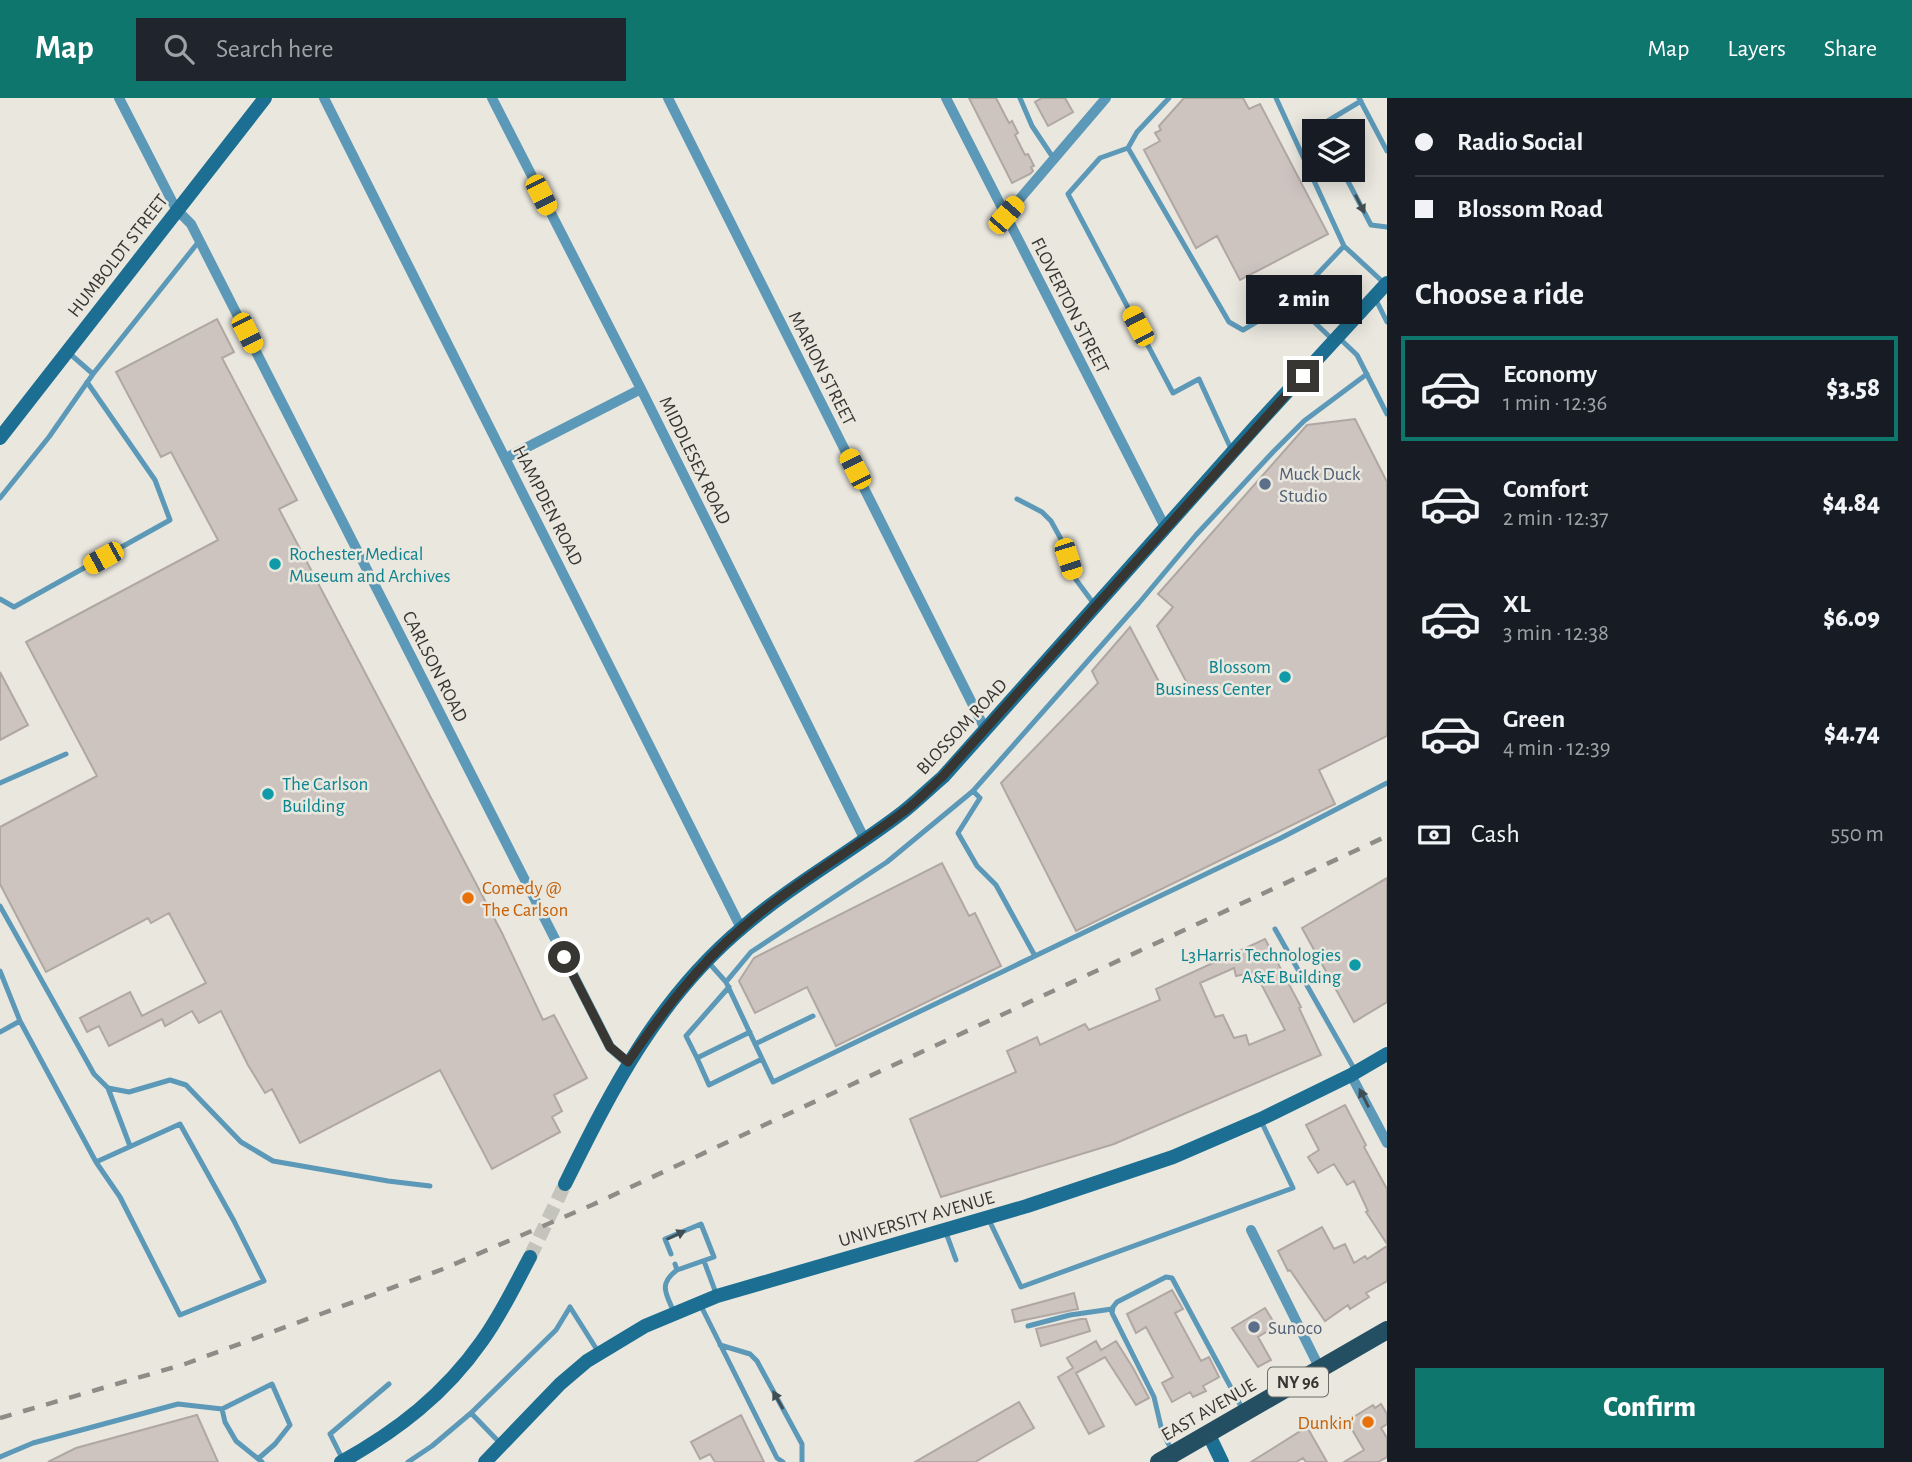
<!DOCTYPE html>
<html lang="en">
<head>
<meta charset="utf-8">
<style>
	:root { --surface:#171b24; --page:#20242c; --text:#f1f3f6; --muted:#9ea1a6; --line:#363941; --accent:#0f766e }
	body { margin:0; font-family:"Alegreya Sans",sans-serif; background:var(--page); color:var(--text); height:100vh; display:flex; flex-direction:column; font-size:26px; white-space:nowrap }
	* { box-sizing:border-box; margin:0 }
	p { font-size:23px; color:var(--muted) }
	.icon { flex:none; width:38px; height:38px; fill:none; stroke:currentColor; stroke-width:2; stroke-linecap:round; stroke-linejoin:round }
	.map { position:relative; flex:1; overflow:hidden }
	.side { display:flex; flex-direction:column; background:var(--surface); width:525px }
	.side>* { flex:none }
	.hud { display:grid; align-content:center; height:154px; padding:0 28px; background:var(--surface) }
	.fabs { position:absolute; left:1302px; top:21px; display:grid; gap:14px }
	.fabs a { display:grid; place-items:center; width:63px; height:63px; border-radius:0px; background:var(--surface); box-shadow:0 4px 18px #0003; font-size:35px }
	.end { position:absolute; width:32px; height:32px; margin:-16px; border:9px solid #373633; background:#fff; box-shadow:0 0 0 4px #fff }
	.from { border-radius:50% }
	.bubble { position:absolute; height:49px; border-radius:0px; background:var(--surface); box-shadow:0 4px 18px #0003; font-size:23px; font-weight:800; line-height:49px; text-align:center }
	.car { position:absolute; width:21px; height:42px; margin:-21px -10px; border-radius:9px; box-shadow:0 0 5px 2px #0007; background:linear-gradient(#f5c518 24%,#345 0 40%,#f5c518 0 76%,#345 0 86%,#f5c518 0) }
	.hud b { display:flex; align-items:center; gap:24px; height:66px; font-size:26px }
	.hud b+b { border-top:2px solid var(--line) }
	.hud i { width:18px; height:18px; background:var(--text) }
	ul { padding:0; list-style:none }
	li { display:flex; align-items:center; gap:21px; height:105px; margin:0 14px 10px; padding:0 14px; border:4px solid transparent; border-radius:0px }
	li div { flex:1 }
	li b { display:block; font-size:26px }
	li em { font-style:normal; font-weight:800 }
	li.selected { border-color:var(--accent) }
	li>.icon { width:63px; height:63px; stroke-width:1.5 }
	h2 { padding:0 28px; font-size:32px; line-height:84px }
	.pay { display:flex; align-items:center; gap:18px; height:77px; padding:0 28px; font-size:26px }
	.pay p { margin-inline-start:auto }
	.primary-button { display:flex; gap:14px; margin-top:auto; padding:14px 28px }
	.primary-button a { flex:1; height:80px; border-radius:0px; background:var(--accent); color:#fff; font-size:28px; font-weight:800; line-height:80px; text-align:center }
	header { display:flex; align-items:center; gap:42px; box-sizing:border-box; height:98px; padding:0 35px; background:var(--accent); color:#fff }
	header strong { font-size:33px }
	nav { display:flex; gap:38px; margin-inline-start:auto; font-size:24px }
	.search { width:490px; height:63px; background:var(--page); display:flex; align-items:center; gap:18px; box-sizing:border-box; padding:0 24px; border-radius:0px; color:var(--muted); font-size:26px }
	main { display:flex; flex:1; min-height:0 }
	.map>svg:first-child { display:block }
</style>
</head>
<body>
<header>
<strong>Map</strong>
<div class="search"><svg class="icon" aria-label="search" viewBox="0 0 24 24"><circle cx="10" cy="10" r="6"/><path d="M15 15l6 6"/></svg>Search here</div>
<nav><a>Map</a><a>Layers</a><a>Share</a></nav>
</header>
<main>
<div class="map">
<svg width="1387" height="1364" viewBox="0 0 1387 1364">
	<rect width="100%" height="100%" fill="#e9e7de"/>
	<!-- building -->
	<path fill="#cdc4c0" stroke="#b0a7a3" stroke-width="2" fill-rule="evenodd" d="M969,0H996L1009,25L1012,23L1018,35L1015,37L1025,57L1028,56L1034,68L1031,69L1033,73L1030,76L1012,85Z
		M1042,0H1065L1073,14L1048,28L1035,4Z
		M1184,0H1243L1249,11L1260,6L1328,136L1240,182L1217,138L1196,150L1144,52L1160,43L1155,35L1161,32L1159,28Z
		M217,221L234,254L222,260L297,402L279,411L502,835L543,922L554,917L587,980L554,997L562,1013L552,1019L560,1034L492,1071L440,972L300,1045L272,991L265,995L248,967L221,913L199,925L192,913L165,928L162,921L109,948L99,928L87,934L80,920L130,894L142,918L206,885L169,815L151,825L148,820L46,874L0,786V729L97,678L26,544L218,442L171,354L161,359L116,274Z
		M1355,321L1387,384V638L1319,672L1335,706L1076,833L1001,685L1098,585L1092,573L1130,529L1166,597L1187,585L1157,528L1173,509L1158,496L1307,327Z
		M0,574L28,627L0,642Z
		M942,765L969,818L975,815L1001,868L836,948L807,889L755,915L739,883L754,860Z
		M1387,780V904L1354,924L1302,830Z
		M1265,841L1301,909L1299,910L1321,957L1114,1046L941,1099L910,1021L1016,974L1007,953L1037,939L1040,947L1085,926L1089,932L1160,902L1156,891ZM1234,870L1236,878L1255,874L1285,932L1249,947L1246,937L1234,940L1223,917L1215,919L1200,885Z
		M1345,1007L1366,1047L1364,1049L1387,1091V1146L1366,1114L1368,1113L1354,1083L1347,1087L1334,1066L1318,1075L1308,1059L1319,1052L1306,1027Z
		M1322,1129L1334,1151L1345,1146L1354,1165L1365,1158L1367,1161L1387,1148V1183L1366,1195L1369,1199L1350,1211L1348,1207L1325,1223L1290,1172L1288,1173L1278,1153Z
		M1172,1192L1183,1211L1175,1215L1201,1263L1209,1259L1219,1279L1203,1288L1206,1293L1193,1299L1190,1294L1172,1304L1162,1285L1173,1279L1146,1229L1136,1235L1127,1216Z
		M1074,1195L1078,1211L1015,1224L1012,1212Z
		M1265,1210L1276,1228L1258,1239L1271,1262L1258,1269L1232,1230Z
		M1081,1221H1086L1090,1233L1041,1248L1036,1231Z
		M1096,1243L1101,1252L1116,1243L1133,1270L1149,1300L1136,1307L1105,1259L1076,1275L1104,1328L1089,1336L1058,1279L1073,1270L1067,1260Z
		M1019,1304L1034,1330L975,1364H915Z
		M1381,1306L1387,1316V1326L1381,1330L1387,1340V1359L1378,1364H1344L1364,1352L1347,1323L1373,1307L1375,1310Z
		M197,1317L218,1364H48L76,1350Z
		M741,1317L764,1364H715L710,1356L700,1361L691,1344Z
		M1307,1329L1327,1364H1306L1303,1360L1296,1364H1251Z"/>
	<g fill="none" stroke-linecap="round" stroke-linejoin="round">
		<!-- secondary-tunnel -->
		<path stroke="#c5c4bc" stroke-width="14" stroke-dasharray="14 7" stroke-linecap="butt" d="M530,1159L565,1086"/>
		<!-- lane -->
		<path stroke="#5c98b7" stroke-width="5" d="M1020,0L1032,28L1054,61
			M1169,0L1137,34L1128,50L1229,224L1243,232L1292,203L1332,241
			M1276,0L1344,148L1384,185
			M1359,0L1387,53
			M1324,33L1326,24L1361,3
			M1128,50L1100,60L1068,96L1173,295L1199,281L1232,353
			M1342,72L1371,127L1387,129
			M1376,202L1387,224
			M1292,203L1344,148
			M1338,239L1357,257L1387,316
			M93,276L200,142
			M0,400L49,339L93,276L69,255
			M1017,401L1042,414L1051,423L1062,443L1074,479L1094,506
			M0,501L14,509L170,422L155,382L87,284
			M0,685L66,656
			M973,693L1139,505L1196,437L1273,354L1304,323L1367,276
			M0,808L94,976L108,990L129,994L170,982L186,987L241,1044L273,1063L388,1083L430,1088
			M1275,831L1356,974
			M1035,858L1281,740L1387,685
			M709,865L726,884L773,984L1035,858L996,787L977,768L958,735L980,700L973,693L887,764L751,854L726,884
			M0,873L20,923L96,1064L120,1099L180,1217L264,1183L234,1123L180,1026L96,1064
			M0,934L20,923
			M750,934L697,960L709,987L762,961
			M755,946L813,918
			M697,960L686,938L729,889
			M108,990L130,1048
			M989,1122L1021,1189L1293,1090L1261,1023
			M945,1132L956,1162
			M671,1156L665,1141L701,1126L714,1159L677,1172L675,1166
			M704,1163L717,1198
			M701,1208L777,1360L783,1364
			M674,1214C666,1196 658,1186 677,1172
			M1028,1228L1070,1217L1112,1211
			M720,1247L750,1256L757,1263L802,1346V1364
			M500,1345L471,1315L556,1232L570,1209L599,1255
			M1172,1353L1162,1333L1154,1299L1112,1215L1113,1209L1117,1204L1166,1179L1172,1180L1243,1312
			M0,1359L33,1345L178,1306L222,1311
			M259,1360L275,1346L290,1327L272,1286L222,1311L225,1324L236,1343L262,1364
			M343,1362L330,1336L389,1286
			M408,1364L432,1348L471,1315"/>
		<!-- street -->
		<path stroke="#5c98b7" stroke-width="10" d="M119,0L176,111L191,126L610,949L627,964
			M324,0L741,830
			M492,0L641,291L865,742
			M668,0L985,631
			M946,0L1166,431
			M1006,117L1106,0
			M506,360L641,291
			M1351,977L1387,1045
			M1251,1132L1320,1271"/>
		<!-- secondary -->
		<path stroke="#1c6f92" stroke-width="14" d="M0,340L265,0
			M565,1086C613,989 658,900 743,829C793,786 851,754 903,714C917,703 930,690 943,679L1255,329L1387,185
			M1208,1335L1222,1364
			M341,1364C397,1333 445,1296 482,1243C501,1217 515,1187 530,1159
			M485,1364L560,1286L587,1263L645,1228L717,1198L1027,1108L1173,1059L1261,1021L1351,977L1387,956"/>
		<!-- primary -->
		<path stroke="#244f63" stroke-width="18" d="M1159,1364L1387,1232"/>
		<!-- rail -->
		<path stroke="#8d8c86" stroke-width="4.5" stroke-dasharray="12 12" stroke-linecap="butt" d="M0,1320L185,1266L443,1171L592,1107L1387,738"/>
	</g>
	<!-- one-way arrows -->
	<defs><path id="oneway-solid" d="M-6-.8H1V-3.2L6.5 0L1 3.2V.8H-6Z" transform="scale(1.75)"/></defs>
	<g fill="#404e54">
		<use href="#oneway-solid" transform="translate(1360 106) rotate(63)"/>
		<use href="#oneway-solid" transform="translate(1364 1000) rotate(-117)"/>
		<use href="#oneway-solid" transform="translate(676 1137) rotate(-25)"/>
		<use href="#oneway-solid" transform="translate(778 1302) rotate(-119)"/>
	</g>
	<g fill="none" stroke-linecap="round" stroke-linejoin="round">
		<!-- route -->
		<path stroke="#373633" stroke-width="9" d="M564,859L610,949L628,964C661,916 697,868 742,830C792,786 850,754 903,714C917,704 930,690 943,678L1303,278"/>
	</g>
	<!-- markers -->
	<g fill="#5c6f8a" stroke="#e9e7de" stroke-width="2.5">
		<circle cx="1265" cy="386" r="7"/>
		<circle cx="1254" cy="1229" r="7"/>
	</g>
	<g fill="#0f9aa8" stroke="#e9e7de" stroke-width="2.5">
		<circle cx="275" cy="466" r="7"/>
		<circle cx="1285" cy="579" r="7"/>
		<circle cx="268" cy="696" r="7"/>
		<circle cx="1355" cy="867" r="7"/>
	</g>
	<g fill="#e8710a" stroke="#e9e7de" stroke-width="2.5">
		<circle cx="468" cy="800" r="7"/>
		<circle cx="1368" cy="1324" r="7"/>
	</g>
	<g text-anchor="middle" stroke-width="5" stroke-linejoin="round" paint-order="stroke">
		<!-- shield labels -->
		<rect fill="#e9e7de" stroke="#6c6b66" stroke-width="2" x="1268" y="1269.5" width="60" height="29" rx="5"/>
		<g font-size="18" font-weight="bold" fill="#373633">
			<text x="1298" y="1290">NY 96</text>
		</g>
		<!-- street labels -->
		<g font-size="19" fill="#373633" stroke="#e9e7de">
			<text transform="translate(117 157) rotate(-52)" y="7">HUMBOLDT STREET</text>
			<text transform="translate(1071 207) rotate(63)" y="7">FLOVERTON STREET</text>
			<text transform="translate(823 270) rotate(63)" y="7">MARION STREET</text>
			<text transform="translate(696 362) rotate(64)" y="7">MIDDLESEX ROAD</text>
			<text transform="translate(549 407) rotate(63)" y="7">HAMPDEN ROAD</text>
			<text transform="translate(436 568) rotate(63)" y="7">CARLSON ROAD</text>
			<text transform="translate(961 628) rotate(-47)" y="7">BLOSSOM ROAD</text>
			<text transform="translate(916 1120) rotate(-16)" y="7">UNIVERSITY AVENUE</text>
			<text transform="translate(1208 1311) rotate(-30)" y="7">EAST AVENUE</text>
		</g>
		<!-- service labels -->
		<g font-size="19" fill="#4e5e75" stroke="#e9e7de" text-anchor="start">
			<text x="1279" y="382">Muck Duck<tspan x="1279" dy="22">Studio</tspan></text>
			<text x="1268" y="1236">Sunoco</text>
		</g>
		<!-- culture labels -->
		<g font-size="19" fill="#0d838f" stroke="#e9e7de" text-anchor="start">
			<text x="289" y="462">Rochester Medical<tspan x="289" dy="22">Museum and Archives</tspan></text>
			<text x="1271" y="575" text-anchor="end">Blossom<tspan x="1271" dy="22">Business Center</tspan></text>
			<text x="282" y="692">The Carlson<tspan x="282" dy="22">Building</tspan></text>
			<text x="1341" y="863" text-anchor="end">L3Harris Technologies<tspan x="1341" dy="22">A&amp;E Building</tspan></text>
		</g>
		<!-- food labels -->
		<g font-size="19" fill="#c56008" stroke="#e9e7de" text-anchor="start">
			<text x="482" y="796">Comedy @<tspan x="482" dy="22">The Carlson</tspan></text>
			<text x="1354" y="1331" text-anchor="end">Dunkin'</text>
		</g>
	</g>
</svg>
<div class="fabs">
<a><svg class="icon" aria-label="layers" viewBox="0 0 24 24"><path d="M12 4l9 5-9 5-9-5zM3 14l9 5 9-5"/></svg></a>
</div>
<i class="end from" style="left:564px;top:859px"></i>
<i class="end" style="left:1303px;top:278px"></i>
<div class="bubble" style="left:1246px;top:177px;width:116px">2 min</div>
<i class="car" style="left:541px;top:97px;rotate:153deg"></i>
<i class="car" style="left:1006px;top:117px;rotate:41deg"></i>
<i class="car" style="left:1138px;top:228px;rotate:332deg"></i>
<i class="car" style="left:247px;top:235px;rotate:153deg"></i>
<i class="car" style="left:855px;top:371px;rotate:333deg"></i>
<i class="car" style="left:103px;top:460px;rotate:241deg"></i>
<i class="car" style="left:1068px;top:461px;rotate:162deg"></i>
</div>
<section class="side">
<div class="hud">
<b><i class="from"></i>Radio Social</b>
<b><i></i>Blossom Road</b>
</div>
<h2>Choose a ride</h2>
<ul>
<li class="selected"><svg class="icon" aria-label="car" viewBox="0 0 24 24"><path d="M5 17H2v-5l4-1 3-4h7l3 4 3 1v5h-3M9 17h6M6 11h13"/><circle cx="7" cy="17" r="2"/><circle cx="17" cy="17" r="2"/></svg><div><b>Economy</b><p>1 min · 12:36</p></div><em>$3.58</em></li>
<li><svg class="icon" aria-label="car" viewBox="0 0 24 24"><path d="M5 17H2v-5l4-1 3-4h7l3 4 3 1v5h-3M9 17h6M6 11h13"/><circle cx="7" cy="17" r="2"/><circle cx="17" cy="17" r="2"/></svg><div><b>Comfort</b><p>2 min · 12:37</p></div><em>$4.84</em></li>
<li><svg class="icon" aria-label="car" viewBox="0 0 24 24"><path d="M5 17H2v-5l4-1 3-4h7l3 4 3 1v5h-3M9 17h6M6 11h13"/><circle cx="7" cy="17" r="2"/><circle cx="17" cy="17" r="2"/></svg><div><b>XL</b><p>3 min · 12:38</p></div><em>$6.09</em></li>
<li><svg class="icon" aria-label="car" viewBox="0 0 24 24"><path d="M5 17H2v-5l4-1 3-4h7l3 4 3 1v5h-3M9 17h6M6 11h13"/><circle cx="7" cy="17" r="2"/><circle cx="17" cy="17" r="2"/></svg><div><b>Green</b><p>4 min · 12:39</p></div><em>$4.74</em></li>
</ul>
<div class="pay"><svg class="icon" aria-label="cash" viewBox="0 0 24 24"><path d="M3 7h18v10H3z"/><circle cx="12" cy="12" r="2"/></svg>Cash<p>550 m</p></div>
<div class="primary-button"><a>Confirm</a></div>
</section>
</main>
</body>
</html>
